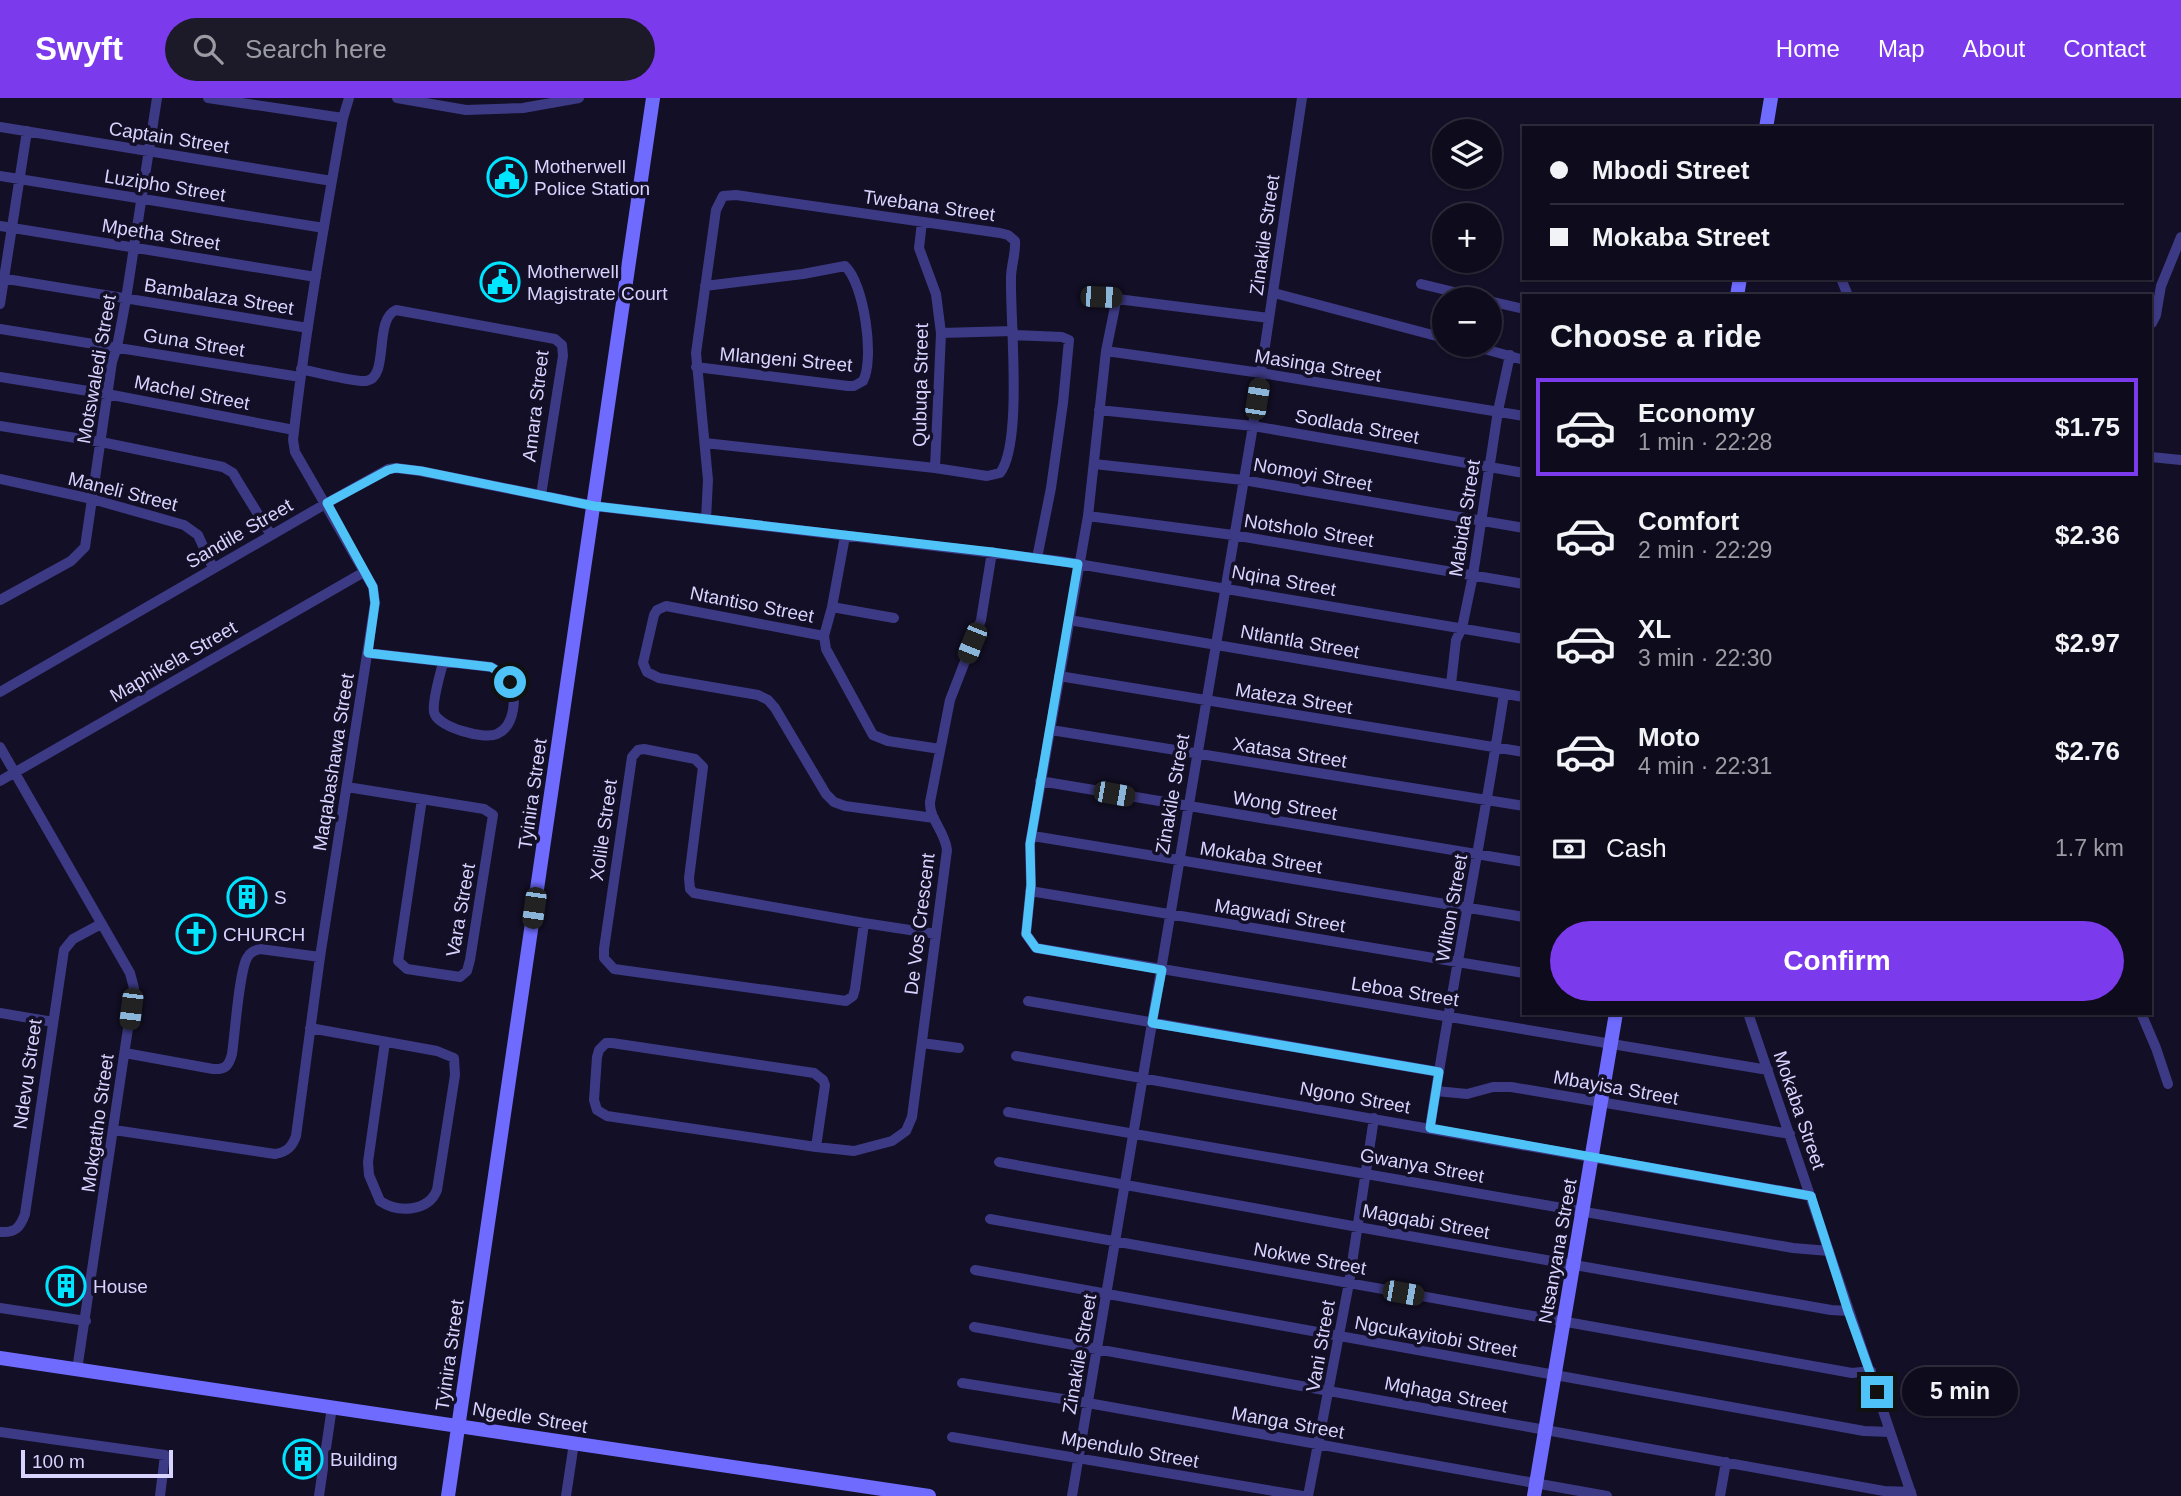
<!DOCTYPE html>
<html lang="en">
<head>
<meta charset="utf-8">
<style>
	:root { --surface:#0e0b1c; --page:#1c1929; --text:#f1f3f6; --muted:#9b9ba3; --line:#2e2b3b; --accent:#7c3aed }
	body { margin:0; font-family:Helvetica,sans-serif; background:var(--page); color:var(--text); height:100vh; display:flex; flex-direction:column; font-size:26px; white-space:nowrap }
	* { box-sizing:border-box; margin:0 }
	p { font-size:23px; color:var(--muted) }
	.icon { flex:none; width:38px; height:38px; fill:none; stroke:currentColor; stroke-width:2; stroke-linecap:round; stroke-linejoin:round }
	.map { position:relative; flex:1; overflow:hidden }
	.drawer { position:absolute; left:1522px; top:196px; width:630px; height:721px; display:flex; flex-direction:column; background:var(--surface); border-radius:0px; box-shadow:0 2px 5px #0004,0 0 0 2px var(--line) }
	.drawer>* { flex:none }
	.banner { position:absolute; left:1522px; top:28px; width:630px; height:154px; border-radius:0px; box-shadow:0 2px 5px #0004,0 0 0 2px var(--line); display:grid; align-content:center; height:154px; padding:0 28px; background:var(--surface) }
	.controls { position:absolute; left:1432px; top:21px; display:grid; gap:14px }
	.controls a { display:grid; place-items:center; width:70px; height:70px; border-radius:50%; background:var(--surface); box-shadow:0 2px 5px #0004,0 0 0 2px var(--line); font-size:35px }
	.scale { position:absolute; left:21px; bottom:18px; width:152px; box-sizing:border-box; padding-left:7px; border:4px solid #d9d4ff; border-top:0; font-size:19px; line-height:24px; white-space:nowrap; color:#d9d4ff; -webkit-text-stroke:5px #130f26; paint-order:stroke }
	.end { position:absolute; width:32px; height:32px; margin:-16px; border:9px solid #4fc3f7; background:#111; box-shadow:0 0 0 4px #111 }
	.from { border-radius:50% }
	.bubble { position:absolute; height:49px; border-radius:24px; background:var(--surface); box-shadow:0 2px 5px #0004,0 0 0 2px var(--line); font-size:23px; font-weight:700; line-height:49px; text-align:center }
	.car { position:absolute; width:21px; height:42px; margin:-21px -10px; border-radius:9px; box-shadow:0 0 5px 2px #0007; background:linear-gradient(#222 24%,#8ab4d8 0 40%,#222 0 76%,#8ab4d8 0 86%,#222 0) }
	.banner b { display:flex; align-items:center; gap:24px; height:66px; font-size:26px }
	.banner b+b { border-top:2px solid var(--line) }
	.banner i { width:18px; height:18px; background:var(--text) }
	ul { padding:0; list-style:none }
	li { display:flex; align-items:center; gap:21px; height:98px; margin:0 14px 10px; padding:0 14px; border:4px solid transparent; border-radius:0px }
	li div { flex:1 }
	li b { display:block; font-size:26px }
	li em { font-style:normal; font-weight:700 }
	li.on { border-color:var(--accent) }
	li>.icon { width:63px; height:63px; stroke-width:1.5 }
	h2 { padding:0 28px; font-size:32px; line-height:84px }
	.pay { display:flex; align-items:center; gap:18px; height:77px; padding:0 28px; font-size:26px }
	.pay p { margin-inline-start:auto }
	.button { display:flex; gap:14px; margin-top:auto; padding:14px 28px }
	.button a { flex:1; height:80px; border-radius:42px; background:var(--accent); color:#fff; font-size:28px; font-weight:700; line-height:80px; text-align:center }
	header { display:flex; align-items:center; gap:42px; box-sizing:border-box; height:98px; padding:0 35px; background:var(--accent); color:#fff }
	header strong { font-size:33px }
	nav { display:flex; gap:38px; margin-inline-start:auto; font-size:24px }
	.search { width:490px; height:63px; background:var(--page); display:flex; align-items:center; gap:18px; box-sizing:border-box; padding:0 24px; border-radius:38px; color:var(--muted); font-size:26px }
	.map>svg:first-child { display:block }
</style>
</head>
<body>
<header>
<strong>Swyft</strong>
<div class="search"><svg class="icon" aria-label="search" viewBox="0 0 24 24"><circle cx="10" cy="10" r="6"/><path d="M15 15l6 6"/></svg>Search here</div>
<nav><a>Home</a><a>Map</a><a>About</a><a>Contact</a></nav>
</header>
<div class="map">
<svg width="2181" height="1398" viewBox="0 0 2181 1398">
	<rect width="100%" height="100%" fill="#130f26"/>
	<g fill="none" stroke-linecap="round" stroke-linejoin="round">
		<!-- street -->
		<path stroke="#3d3a85" stroke-width="10" d="M208,0L343,20
			M397,0L466,12L523,10L579,0
			M0,29L332,83
			M0,78L324,130
			M922,124L919,150L936,196L941,235L935,370
			M0,128L316,179
			M0,180L308,230
			M1841,180L1848,198
			M1421,186L1483,201
			M1274,195L1444,240
			M1101,199L1269,220
			M1117,199L1106,253L1088,418L1030,746L1031,787L1026,836L1036,850L1768,972
			M1489,203L1524,211
			M0,206L27,33
			M2152,225L2156,217L2161,188L2181,139
			M0,231L300,279
			M941,235L1013,233
			M1013,237L1062,239L1069,242L1063,305L1051,390L1037,460
			M1470,247L1524,262
			M1106,253L1261,275L1524,318
			M696,269L848,288H854L863,283C875,261 864,185 845,168L803,176L705,188
			M301,271C315,274 354,284 366,283C390,280 373,222 396,212L555,241L562,247L563,258L541,397
			M0,279L107,296L294,332
			M1099,312L1253,328L1524,375
			M0,328L101,344L223,369L233,375L237,382L271,437
			M705,345L935,370L987,378L1000,375C1023,345 1010,222 1011,180C1011,168 1016,155 1015,143L1008,137L1000,135L736,97L723,98L716,112L696,255L708,382L706,421
			M2151,359L2181,362
			M1094,366L1243,382L1524,430
			M0,381L92,401L184,427L198,437L213,470
			M1088,418L1233,437L1524,486
			M845,438L832,509L824,538L826,551L873,637L888,643L940,651
			M0,502L71,463L85,449L112,264L117,249L126,201L157,0
			M832,509L894,520
			M1069,522L1524,599
			M824,538L666,508L657,512L654,517L643,565L647,574L659,580L758,597L768,602L775,610L826,696L834,704L845,708L934,720
			M368,555L491,569C498,573 504,576 508,582C518,598 515,628 497,636C484,642 437,629 434,614C432,603 440,577 443,565
			M1059,578L1524,654
			M1451,586L1456,542L1462,530L1473,477L1498,313L1510,257
			M0,594L327,405L388,371L396,370L420,373L594,408L1060,463L1524,541
			M1051,632L1524,708
			M0,649L130,875L134,890L77,1272
			M0,683L364,474
			M1040,683L1524,764
			M347,689L484,711L493,717L470,862L467,873L460,879L407,871L398,863L422,701
			M1033,738L1524,819
			M1030,793L1524,875
			M864,825L855,891L853,898L846,903L614,871L604,860V851L632,659L638,652L644,651L695,661L703,669L689,780L690,791L694,795L864,825L936,836
			M1028,903L1439,974
			M0,915L53,924
			M1748,915L1912,1398
			M2141,915L2156,950L2168,986
			M310,930L437,953L454,960L455,977L437,1092C428,1114 398,1115 380,1103L369,1077L368,1064L385,944
			M922,945L959,950
			M125,955L213,971C226,972 229,967 232,956C235,936 239,874 247,860C250,854 254,853 260,851L320,859
			M1016,958L1811,1098
			M1436,993L1467,996L1493,989H1511L1790,1036
			M1008,1014L1793,1150L1829,1153
			M1430,1030C1452,884 1482,741 1504,596
			M114,1032L275,1056C287,1054 292,1049 296,1038L320,859L375,505L373,489L295,354L293,342C305,234 324,127 343,20L349,0
			M816,1049L825,987L823,982L814,975L612,945H606L599,952L597,959L594,1002L597,1012L607,1018L816,1049L854,1053L892,1043L906,1033L912,1019L947,752C945,733 929,721 930,704L950,602L981,522L992,454
			M999,1064L1358,1129L1831,1212L1848,1213
			M990,1121L1852,1275L1871,1273
			M0,1134C15,1135 20,1130 25,1116L64,852L73,841L101,826
			M975,1172L1864,1333L1890,1334
			M0,1210L86,1223
			M974,1229L1884,1393L1911,1394
			M962,1285L1088,1305L1607,1398
			M0,1334L165,1357L160,1398
			M952,1339L1303,1398
			M319,1398L332,1309
			M566,1398L574,1345
			M1072,1398L1253,328L1302,0
			M1308,1398L1349,1185L1374,1020
			M1720,1398L1726,1364"/>
		<!-- secondary -->
		<path stroke="#6f6bff" stroke-width="14" d="M1766,30L1771,0
			M1737,198L1740,180
			M0,1260L929,1398
			M448,1398L653,0
			M1534,1398L1616,915"/>
	</g>
	<g fill="none" stroke-linecap="round" stroke-linejoin="round">
		<!-- route -->
		<path stroke="#4fc3f7" stroke-width="9" d="M510,584L504,577L491,569L368,555L375,505L373,489L327,405L388,372L396,370L421,373L594,408L992,454L1078,466L1030,746L1031,787L1026,836L1036,850L1162,872L1152,925L1439,974L1430,1030L1811,1098L1848,1213L1877,1294"/>
	</g>
	<!-- icons -->
	<defs>
		<g id="civic-ring" transform="scale(2.0125)"><circle r="9.5" fill="#130f26" stroke="#00e5ff" stroke-width="1.5"/><path d="M-.6-6.5H3V-4.5H.6V-3L4-1V1h2V6H-6V1h2V-1L-.6-3ZM-1.2 2.5V6h2.4V2.5Z" fill="#00e5ff"/></g>
		<g id="building-ring" transform="scale(2.0125)"><circle r="9.5" fill="#130f26" stroke="#00e5ff" stroke-width="1.5"/><path d="M-4-6H4V6H1V3H-1V6H-4ZM-2.5-4.3h1.7v1.8h-1.7ZM.8-4.3h1.7v1.8H.8ZM-2.5-1h1.7V.8h-1.7ZM.8-1h1.7V.8H.8Z" fill="#00e5ff"/></g>
		<g id="church-ring" transform="scale(2.0125)"><circle r="9.5" fill="#130f26" stroke="#00e5ff" stroke-width="1.5"/><path d="M-1.2-6h2.4v3.5h3.3v2.4h-3.3V6h-2.4V-.1h-3.3v-2.4h3.3Z" fill="#00e5ff"/></g>
	</defs>
	<g fill-rule="evenodd">
		<use href="#civic-ring" x="507" y="79"/>
		<use href="#civic-ring" x="500" y="184"/>
		<use href="#building-ring" x="247" y="799"/>
		<use href="#church-ring" x="196" y="836"/>
		<use href="#building-ring" x="66" y="1188"/>
		<use href="#building-ring" x="303" y="1361"/>
	</g>
	<g text-anchor="middle" stroke-width="7" stroke-linejoin="round" paint-order="stroke">
		<!-- street labels -->
		<g font-size="19" fill="#d9d4ff" stroke="#130f26">
			<text transform="translate(169 39) rotate(9)" y="7">Captain Street</text>
			<text transform="translate(165 87) rotate(9)" y="7">Luzipho Street</text>
			<text transform="translate(929 107) rotate(8)" y="7">Twebana Street</text>
			<text transform="translate(161 136) rotate(9)" y="7">Mpetha Street</text>
			<text transform="translate(1264 137) rotate(-82)" y="7">Zinakile Street</text>
			<text transform="translate(219 198) rotate(9)" y="7">Bambalaza Street</text>
			<text transform="translate(194 244) rotate(9)" y="7">Guna Street</text>
			<text transform="translate(786 261) rotate(5)" y="7">Mlangeni Street</text>
			<text transform="translate(1318 267) rotate(9)" y="7">Masinga Street</text>
			<text transform="translate(96 271) rotate(-80)" y="7">Motswaledi Street</text>
			<text transform="translate(920 287) rotate(-89)" y="7">Qubuqa Street</text>
			<text transform="translate(192 294) rotate(11)" y="7">Machel Street</text>
			<text transform="translate(535 308) rotate(-83)" y="7">Amara Street</text>
			<text transform="translate(1357 328) rotate(10)" y="7">Sodlada Street</text>
			<text transform="translate(1313 376) rotate(10)" y="7">Nomoyi Street</text>
			<text transform="translate(123 393) rotate(14)" y="7">Maneli Street</text>
			<text transform="translate(1464 420) rotate(-81)" y="7">Mabida Street</text>
			<text transform="translate(1309 432) rotate(9)" y="7">Notsholo Street</text>
			<text transform="translate(239 435) rotate(-30)" y="7">Sandile Street</text>
			<text transform="translate(1284 482) rotate(10)" y="7">Nqina Street</text>
			<text transform="translate(752 506) rotate(11)" y="7">Ntantiso Street</text>
			<text transform="translate(1300 543) rotate(10)" y="7">Ntlantla Street</text>
			<text transform="translate(173 563) rotate(-30)" y="7">Maphikela Street</text>
			<text transform="translate(1294 600) rotate(9)" y="7">Mateza Street</text>
			<text transform="translate(1290 654) rotate(9)" y="7">Xatasa Street</text>
			<text transform="translate(333 664) rotate(-81)" y="7">Maqabashawa Street</text>
			<text transform="translate(532 696) rotate(-82)" y="7">Tyinira Street</text>
			<text transform="translate(1172 696) rotate(-80)" y="7">Zinakile Street</text>
			<text transform="translate(1285 707) rotate(9)" y="7">Wong Street</text>
			<text transform="translate(603 732) rotate(-82)" y="7">Xolile Street</text>
			<text transform="translate(1261 759) rotate(9)" y="7">Mokaba Street</text>
			<text transform="translate(1451 810) rotate(-80)" y="7">Wilton Street</text>
			<text transform="translate(460 812) rotate(-80)" y="7">Vara Street</text>
			<text transform="translate(1280 817) rotate(9)" y="7">Magwadi Street</text>
			<text transform="translate(919 826) rotate(-83)" y="7">De Vos Crescent</text>
			<text transform="translate(1405 893) rotate(9)" y="7">Leboa Street</text>
			<text transform="translate(27 976) rotate(-82)" y="7">Ndevu Street</text>
			<text transform="translate(1616 989) rotate(10)" y="7">Mbayisa Street</text>
			<text transform="translate(1355 999) rotate(10)" y="7">Ngono Street</text>
			<text transform="translate(1800 1012) rotate(71)" y="7">Mokaba Street</text>
			<text transform="translate(97 1025) rotate(-82)" y="7">Mokgatho Street</text>
			<text transform="translate(1422 1067) rotate(10)" y="7">Gwanya Street</text>
			<text transform="translate(1426 1123) rotate(10)" y="7">Magqabi Street</text>
			<text transform="translate(1557 1153) rotate(-80)" y="7">Ntsanyana Street</text>
			<text transform="translate(1310 1160) rotate(10)" y="7">Nokwe Street</text>
			<text transform="translate(1436 1238) rotate(10)" y="7">Ngcukayitobi Street</text>
			<text transform="translate(1320 1248) rotate(-80)" y="7">Vani Street</text>
			<text transform="translate(1079 1256) rotate(-80)" y="7">Zinakile Street</text>
			<text transform="translate(449 1257) rotate(-82)" y="7">Tyinira Street</text>
			<text transform="translate(1446 1296) rotate(11)" y="7">Mqhaga Street</text>
			<text transform="translate(530 1319) rotate(9)" y="7">Ngedle Street</text>
			<text transform="translate(1288 1324) rotate(10)" y="7">Manga Street</text>
			<text transform="translate(1130 1351) rotate(10)" y="7">Mpendulo Street</text>
		</g>
		<!-- poi labels -->
		<g font-size="19" fill="#d9d4ff" stroke="#130f26" text-anchor="start">
			<text x="534" y="75">Motherwell<tspan x="534" dy="22">Police Station</tspan></text>
			<text x="527" y="180">Motherwell<tspan x="527" dy="22">Magistrate Court</tspan></text>
			<text x="274" y="806">S</text>
			<text x="223" y="843">CHURCH</text>
			<text x="93" y="1195">House</text>
			<text x="330" y="1368">Building</text>
		</g>
	</g>
</svg>
<div class="controls">
<a><svg class="icon" aria-label="layers" viewBox="0 0 24 24"><path d="M12 4l9 5-9 5-9-5zM3 14l9 5 9-5"/></svg></a>
<a>+</a>
<a>−</a>
</div>
<div class="scale">100 m</div>
<i class="end from" style="left:510px;top:584px"></i>
<i class="end" style="left:1877px;top:1294px"></i>
<div class="bubble" style="left:1902px;top:1269px;width:116px">5 min</div>
<i class="car" style="left:1101px;top:199px;rotate:92deg"></i>
<i class="car" style="left:1257px;top:301px;rotate:9deg"></i>
<i class="car" style="left:972px;top:545px;rotate:202deg"></i>
<i class="car" style="left:1114px;top:696px;rotate:100deg"></i>
<i class="car" style="left:534px;top:810px;rotate:188deg"></i>
<i class="car" style="left:131px;top:911px;rotate:187deg"></i>
<i class="car" style="left:1403px;top:1195px;rotate:100deg"></i>
<div class="banner">
<b><i class="from"></i>Mbodi Street</b>
<b><i></i>Mokaba Street</b>
</div>
<section class="drawer">
<h2>Choose a ride</h2>
<ul>
<li class="on"><svg class="icon" aria-label="car" viewBox="0 0 24 24"><path d="M5 17H2v-5l4-1 3-4h7l3 4 3 1v5h-3M9 17h6M6 11h13"/><circle cx="7" cy="17" r="2"/><circle cx="17" cy="17" r="2"/></svg><div><b>Economy</b><p>1 min · 22:28</p></div><em>$1.75</em></li>
<li><svg class="icon" aria-label="car" viewBox="0 0 24 24"><path d="M5 17H2v-5l4-1 3-4h7l3 4 3 1v5h-3M9 17h6M6 11h13"/><circle cx="7" cy="17" r="2"/><circle cx="17" cy="17" r="2"/></svg><div><b>Comfort</b><p>2 min · 22:29</p></div><em>$2.36</em></li>
<li><svg class="icon" aria-label="car" viewBox="0 0 24 24"><path d="M5 17H2v-5l4-1 3-4h7l3 4 3 1v5h-3M9 17h6M6 11h13"/><circle cx="7" cy="17" r="2"/><circle cx="17" cy="17" r="2"/></svg><div><b>XL</b><p>3 min · 22:30</p></div><em>$2.97</em></li>
<li><svg class="icon" aria-label="car" viewBox="0 0 24 24"><path d="M5 17H2v-5l4-1 3-4h7l3 4 3 1v5h-3M9 17h6M6 11h13"/><circle cx="7" cy="17" r="2"/><circle cx="17" cy="17" r="2"/></svg><div><b>Moto</b><p>4 min · 22:31</p></div><em>$2.76</em></li>
</ul>
<div class="pay"><svg class="icon" aria-label="cash" viewBox="0 0 24 24"><path d="M3 7h18v10H3z"/><circle cx="12" cy="12" r="2"/></svg>Cash<p>1.7 km</p></div>
<div class="button"><a>Confirm</a></div>
</section>
</div>
</body>
</html>
